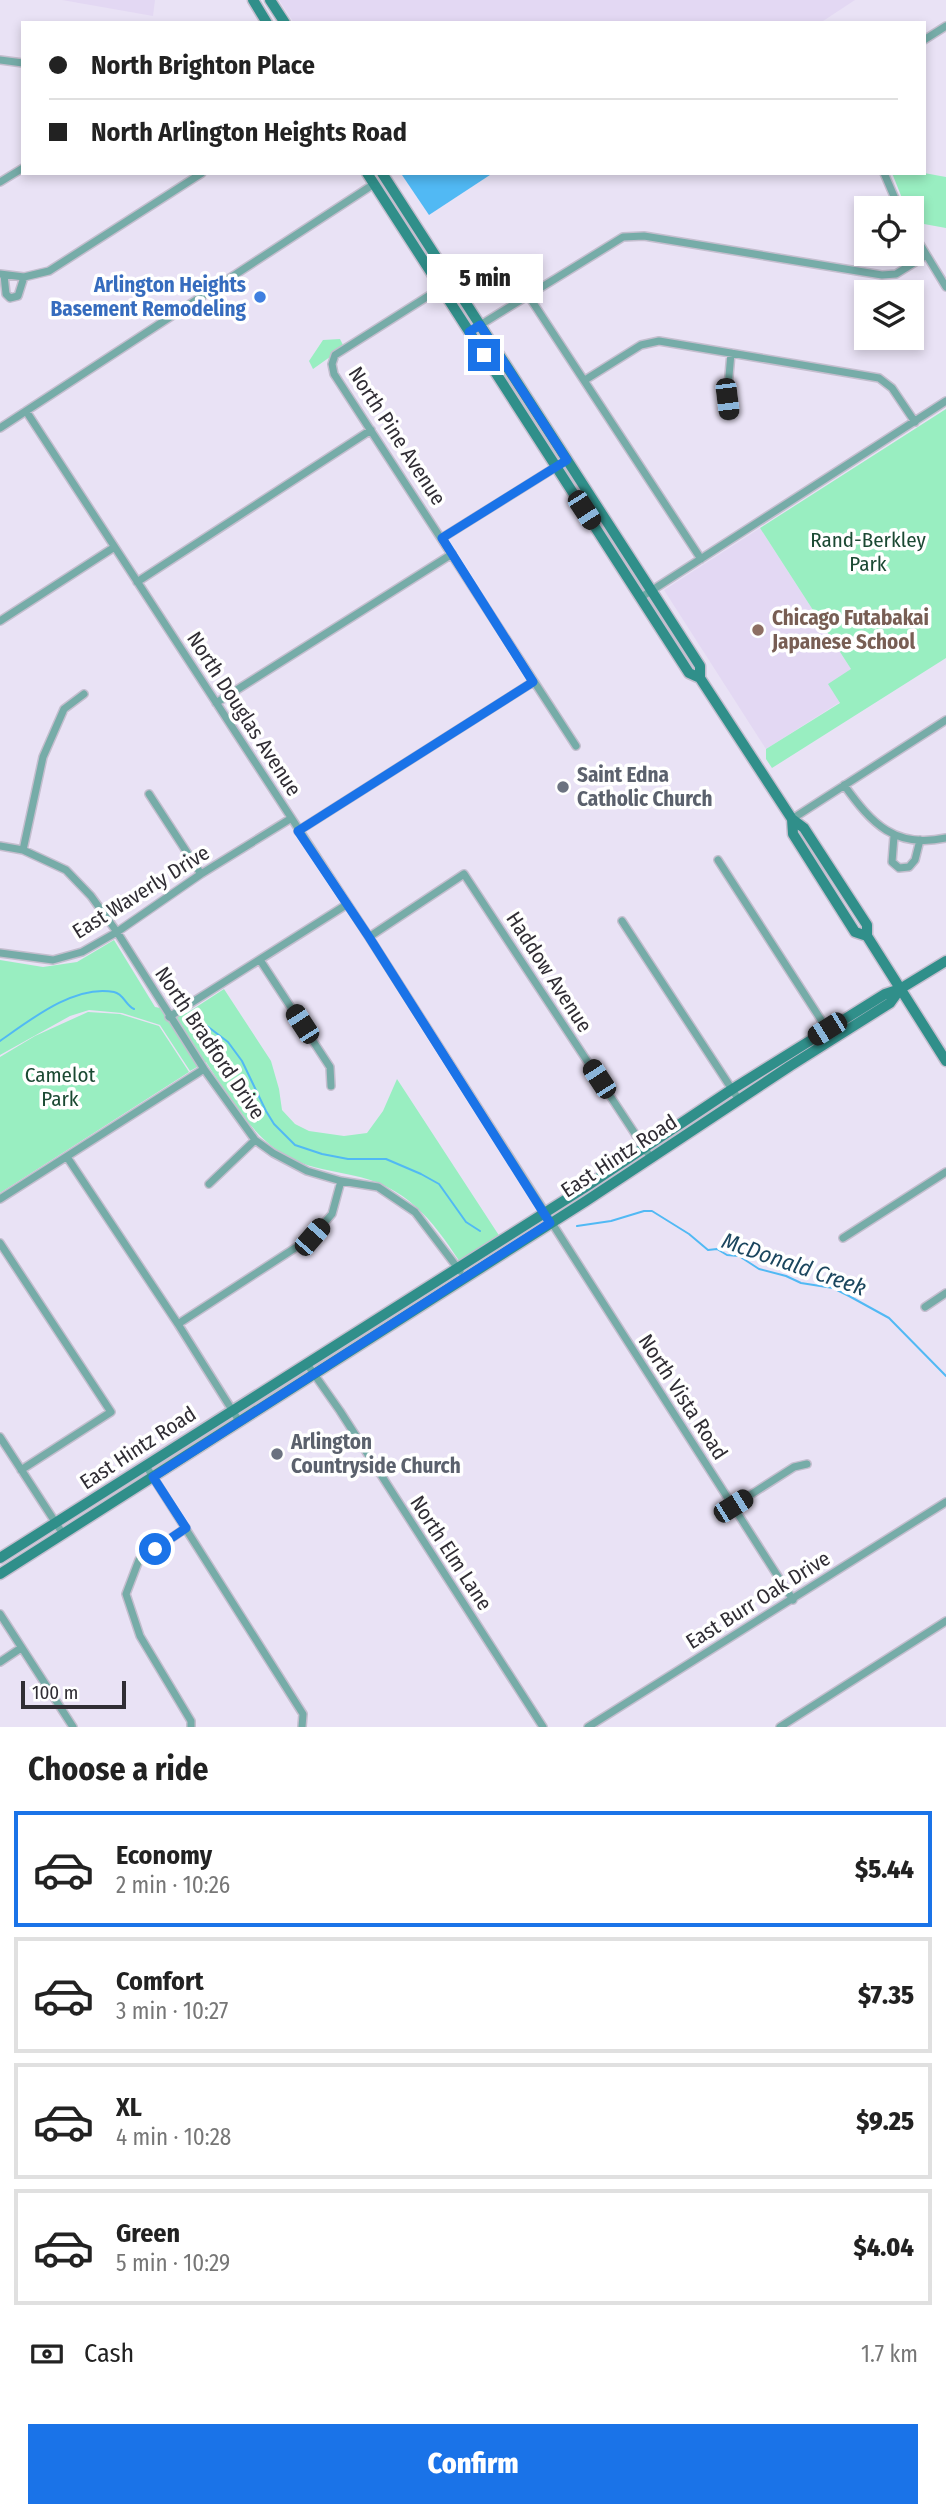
<!DOCTYPE html>
<html lang="en">
<head>
<meta charset="utf-8">
<style>
	:root { --surface:#fff; --page:#f6f6f6; --text:#222; --muted:#767676; --line:#e0e0e0; --accent:#1a73e8 }
	body { margin:0; font-family:"Fira Sans Condensed",sans-serif; background:var(--page); color:var(--text); height:100vh; display:flex; flex-direction:column; font-size:26px; white-space:nowrap }
	* { box-sizing:border-box; margin:0 }
	p { font-size:23px; color:var(--muted) }
	.icon { flex:none; width:38px; height:38px; fill:none; stroke:currentColor; stroke-width:2; stroke-linecap:round; stroke-linejoin:round }
	.map { position:relative; height:1727px; overflow:hidden }
	.panel { display:flex; flex-direction:column; background:var(--surface); flex:1 }
	.panel>* { flex:none }
	.hud { position:absolute; left:21px; top:21px; width:905px; height:154px; border-radius:0px; box-shadow:0 4px 10px #0003; display:grid; align-content:center; height:154px; padding:0 28px; background:var(--surface) }
	.controls { position:absolute; left:854px; top:196px; display:grid; gap:14px }
	.controls a { display:grid; place-items:center; width:70px; height:70px; border-radius:0px; background:var(--surface); box-shadow:0 4px 10px #0003; font-size:35px }
	.scale { position:absolute; left:21px; bottom:18px; width:105px; box-sizing:border-box; padding-left:7px; border:4px solid #302d34; border-top:0; font-size:19px; line-height:24px; white-space:nowrap; color:#302d34; -webkit-text-stroke:5px #fff; paint-order:stroke }
	.end { position:absolute; width:32px; height:32px; margin:-16px; border:9px solid #1a73e8; background:#fff; box-shadow:0 0 0 4px #fff }
	.from { border-radius:50% }
	.bubble { position:absolute; height:49px; border-radius:0px; background:var(--surface); box-shadow:0 4px 10px #0003; font-size:23px; font-weight:800; line-height:49px; text-align:center }
	.car { position:absolute; width:21px; height:42px; margin:-21px -10px; border-radius:9px; box-shadow:0 0 5px 2px #0007; background:linear-gradient(#222 24%,#8ab4d8 0 40%,#222 0 76%,#8ab4d8 0 86%,#222 0) }
	.hud b { display:flex; align-items:center; gap:24px; height:66px; font-size:26px }
	.hud b+b { border-top:2px solid var(--line) }
	.hud i { width:18px; height:18px; background:var(--text) }
	ul { padding:0; list-style:none }
	li { display:flex; align-items:center; gap:21px; height:116px; margin:0 14px 10px; padding:0 14px; border:4px solid var(--line); border-radius:0px }
	li div { flex:1 }
	li b { display:block; font-size:26px }
	li em { font-style:normal; font-weight:800 }
	li.current { border-color:var(--accent) }
	li>.icon { width:63px; height:63px; stroke-width:1.5 }
	h2 { padding:0 28px; font-size:32px; line-height:84px }
	.pay { display:flex; align-items:center; gap:18px; height:77px; padding:0 28px; font-size:26px }
	.pay p { margin-inline-start:auto }
	.primary-button { display:flex; gap:14px; margin-top:auto; padding:14px 28px }
	.primary-button a { flex:1; height:80px; border-radius:0px; background:var(--accent); color:#fff; font-size:28px; font-weight:800; line-height:80px; text-align:center }
	.map>svg:first-child { display:block }
</style>
</head>
<body>
<div class="map">
<svg width="946" height="1727" viewBox="0 0 946 1727">
	<rect width="100%" height="100%" fill="#e9e2f5"/>
	<!-- built -->
	<path fill="#e3d8f3" d="M62,0H155L153,16Z
		M279,0H855L820,23H294Z
		M760,528L851,669L840,702L766,749L664,590Z"/>
	<!-- green -->
	<path fill="#99eec1" d="M892,173H924L946,177V228L913,222L912,208H906Z
		M340,339L344,347L313,369L309,361L323,340Z
		M946,409V658L772,768L766,759V749L840,703L828,684L851,669L760,528Z
		M114,940L155,1007L187,1013L224,989L271,1061L279,1089L282,1110L295,1124L309,1131L344,1136L367,1133L383,1111L397,1079L500,1237L460,1262C431,1218 406,1186 351,1175C332,1171 312,1168 294,1160C254,1141 230,1098 206,1062L190,1071L160,1025L122,1013L89,1010L70,1016L0,1055V960L43,967L77,962Z
		M88,1012L120,1014L159,1026L189,1072L0,1193V1057L35,1036Z"/>
	<!-- water -->
	<path fill="#51b9f4" d="M404,173H493L429,215L402,175Z"/>
	<g fill="none" stroke-linecap="round" stroke-linejoin="round">
		<!-- stream -->
		<path stroke="#51b9f4" stroke-width="2" d="M198,1021L207,1026L228,1042L242,1061L266,1111L274,1124L295,1145L322,1154L348,1159H386L421,1174L439,1184L466,1222L480,1231
			M0,1041C30,1020 75,984 114,992C124,994 125,1005 134,1009
			M577,1226L611,1221L644,1211H652L689,1234L708,1250L717,1249L727,1255L739,1256L759,1269L786,1276L801,1283L833,1288L849,1296L889,1318L946,1376"/>
		<!-- street casing -->
		<g stroke="#c4bece" stroke-width="10">
			<path id="street" d="M924,40L946,26
				M0,60L23,63
				M884,173L899,208
				M0,182L23,168
				M912,231L946,287
				M0,274L24,277L49,271L202,173
				M4,275L6,294L10,298L18,296L24,277
				M441,288L335,355L332,364L334,374L576,746
				M528,295L701,559
				M469,332L623,237L644,236L882,275L896,274L925,256
				M585,380L641,345L659,341L879,378L892,388L915,422
				M26,411L369,937L793,1600
				M729,416L727,399L731,353
				M0,428L374,184
				M442,538L567,460
				M137,582L371,430
				M640,598L946,401
				M0,621L113,548
				M216,703L452,554
				M844,785C872,824 895,849 946,838
				M149,794L201,874
				M792,819L946,720
				M298,831L533,682
				M894,836L892,862L899,868L909,867L915,860L920,840
				M0,846L23,850L66,870L91,896L117,932L204,1069L255,1140L273,1153L307,1171L341,1181L378,1187L415,1212L460,1271
				M23,850L43,757L64,709L84,694
				M718,860L827,1029
				M622,921L739,1100
				M369,937L464,874L651,1158
				M0,953L53,960L82,952L117,932L201,874L290,819
				M260,960L330,1067L331,1086
				M169,1017L346,905
				M67,1157L178,1324L239,1421
				M209,1184L255,1140
				M0,1199L204,1069
				M843,1238L946,1172
				M0,1243L111,1412L21,1470
				M925,1307L946,1293
				M178,1324L312,1237L332,1214L341,1181
				M307,1364L340,1411L543,1727
				M0,1437L63,1534
				M146,1466L303,1714L302,1727
				M733,1506L794,1467L807,1464
				M186,1528L139,1560L126,1594L140,1636L191,1721V1727
				M0,1614L73,1727
				M0,1662L21,1648
				M588,1727L946,1502
				M780,1727L946,1621"/>
		</g>
		<!-- secondary casing -->
		<g stroke="#c4bece" stroke-width="13">
			<path id="secondary" d="M253,0L267,23
				M270,0L285,23
				M367,173L689,673L700,678L792,819L804,828L867,925V936L946,1061
				M382,173L700,666V678
				M792,819L793,834L855,932L867,936
				M0,1558L584,1188L731,1090L885,994L900,989L946,961
				M0,1574L586,1201L790,1066L890,1003L900,989"/>
		</g>
		<!-- street -->
		<use href="#street" stroke="#76aca8" stroke-width="7"/>
		<!-- secondary -->
		<use href="#secondary" stroke="#308f8a" stroke-width="10"/>
	</g>
	<g fill="none" stroke-linecap="round" stroke-linejoin="round">
		<!-- route -->
		<path stroke="#1a73e8" stroke-width="9" d="M155,1549L186,1528L153,1477L550,1223L369,937L298,831L533,682L442,538L567,460L480,325L469,332L484,355"/>
	</g>
	<!-- markers -->
	<circle fill="#3f7fe0" stroke="#fff" stroke-width="2.5" cx="260" cy="297" r="7"/>
	<circle fill="#8d6e63" stroke="#fff" stroke-width="2.5" cx="758" cy="630" r="7"/>
	<g fill="#6b7280" stroke="#fff" stroke-width="2.5">
		<circle cx="563" cy="787" r="7"/>
		<circle cx="277" cy="1454" r="7"/>
	</g>
	<g text-anchor="middle" stroke-width="7" stroke-linejoin="round" paint-order="stroke">
		<!-- shop labels -->
		<g font-size="21" font-weight="bold" fill="#366cbe" stroke="#fff" text-anchor="end">
			<text x="246" y="292">Arlington Heights<tspan x="246" dy="24">Basement Remodeling</tspan></text>
		</g>
		<!-- street labels -->
		<g font-size="21" fill="#302d34" stroke="#fff">
			<text transform="translate(397 436) rotate(57)" y="7">North Pine Avenue</text>
			<text transform="translate(244 714) rotate(57)" y="7">North Douglas Avenue</text>
			<text transform="translate(141 892) rotate(-32)" y="7">East Waverly Drive</text>
			<text transform="translate(549 972) rotate(57)" y="7">Haddow Avenue</text>
			<text transform="translate(210 1043) rotate(56)" y="7">North Bradford Drive</text>
			<text transform="translate(619 1156) rotate(-33)" y="7">East Hintz Road</text>
			<text transform="translate(683 1397) rotate(57)" y="7">North Vista Road</text>
			<text transform="translate(138 1448) rotate(-33)" y="7">East Hintz Road</text>
			<text transform="translate(451 1553) rotate(57)" y="7">North Elm Lane</text>
			<text transform="translate(758 1600) rotate(-32)" y="7">East Burr Oak Drive</text>
		</g>
		<!-- park labels -->
		<g font-size="21" fill="#1b4933" stroke="#fff">
			<text x="868" y="547">Rand-Berkley<tspan x="868" dy="24">Park</tspan></text>
			<text x="60" y="1082">Camelot<tspan x="60" dy="24">Park</tspan></text>
		</g>
		<!-- education labels -->
		<g font-size="21" font-weight="bold" fill="#785e54" stroke="#fff" text-anchor="start">
			<text x="772" y="625">Chicago Futabakai<tspan x="772" dy="24">Japanese School</tspan></text>
		</g>
		<!-- worship labels -->
		<g font-size="21" font-weight="bold" fill="#5b616d" stroke="#fff" text-anchor="start">
			<text x="577" y="782">Saint Edna<tspan x="577" dy="24">Catholic Church</tspan></text>
			<text x="291" y="1449">Arlington<tspan x="291" dy="24">Countryside Church</tspan></text>
		</g>
		<!-- water labels -->
		<g font-size="23" font-style="italic" fill="#1b465e" stroke="#fff">
			<text transform="translate(794 1264) rotate(19)" y="8">McDonald Creek</text>
		</g>
	</g>
</svg>
<div class="controls">
<a><svg class="icon" aria-label="locate" viewBox="0 0 24 24"><circle cx="12" cy="12" r="6"/><path d="M12 2v4M12 18v4M2 12h4M18 12h4"/></svg></a>
<a><svg class="icon" aria-label="layers" viewBox="0 0 24 24"><path d="M12 4l9 5-9 5-9-5zM3 14l9 5 9-5"/></svg></a>
</div>
<div class="scale">100 m</div>
<i class="end from" style="left:155px;top:1549px"></i>
<i class="end" style="left:484px;top:355px"></i>
<div class="bubble" style="left:427px;top:254px;width:116px">5 min</div>
<i class="car" style="left:727px;top:399px;rotate:173deg"></i>
<i class="car" style="left:584px;top:510px;rotate:147deg"></i>
<i class="car" style="left:302px;top:1024px;rotate:327deg"></i>
<i class="car" style="left:827px;top:1029px;rotate:238deg"></i>
<i class="car" style="left:599px;top:1079px;rotate:327deg"></i>
<i class="car" style="left:312px;top:1237px;rotate:41deg"></i>
<i class="car" style="left:733px;top:1506px;rotate:58deg"></i>
<div class="hud">
<b><i class="from"></i>North Brighton Place</b>
<b><i></i>North Arlington Heights Road</b>
</div>
</div>
<section class="panel">
<h2>Choose a ride</h2>
<ul>
<li class="current"><svg class="icon" aria-label="car" viewBox="0 0 24 24"><path d="M5 17H2v-5l4-1 3-4h7l3 4 3 1v5h-3M9 17h6M6 11h13"/><circle cx="7" cy="17" r="2"/><circle cx="17" cy="17" r="2"/></svg><div><b>Economy</b><p>2 min · 10:26</p></div><em>$5.44</em></li>
<li><svg class="icon" aria-label="car" viewBox="0 0 24 24"><path d="M5 17H2v-5l4-1 3-4h7l3 4 3 1v5h-3M9 17h6M6 11h13"/><circle cx="7" cy="17" r="2"/><circle cx="17" cy="17" r="2"/></svg><div><b>Comfort</b><p>3 min · 10:27</p></div><em>$7.35</em></li>
<li><svg class="icon" aria-label="car" viewBox="0 0 24 24"><path d="M5 17H2v-5l4-1 3-4h7l3 4 3 1v5h-3M9 17h6M6 11h13"/><circle cx="7" cy="17" r="2"/><circle cx="17" cy="17" r="2"/></svg><div><b>XL</b><p>4 min · 10:28</p></div><em>$9.25</em></li>
<li><svg class="icon" aria-label="car" viewBox="0 0 24 24"><path d="M5 17H2v-5l4-1 3-4h7l3 4 3 1v5h-3M9 17h6M6 11h13"/><circle cx="7" cy="17" r="2"/><circle cx="17" cy="17" r="2"/></svg><div><b>Green</b><p>5 min · 10:29</p></div><em>$4.04</em></li>
</ul>
<div class="pay"><svg class="icon" aria-label="cash" viewBox="0 0 24 24"><path d="M3 7h18v10H3z"/><circle cx="12" cy="12" r="2"/></svg>Cash<p>1.7 km</p></div>
<div class="primary-button"><a>Confirm</a></div>
</section>
</body>
</html>
